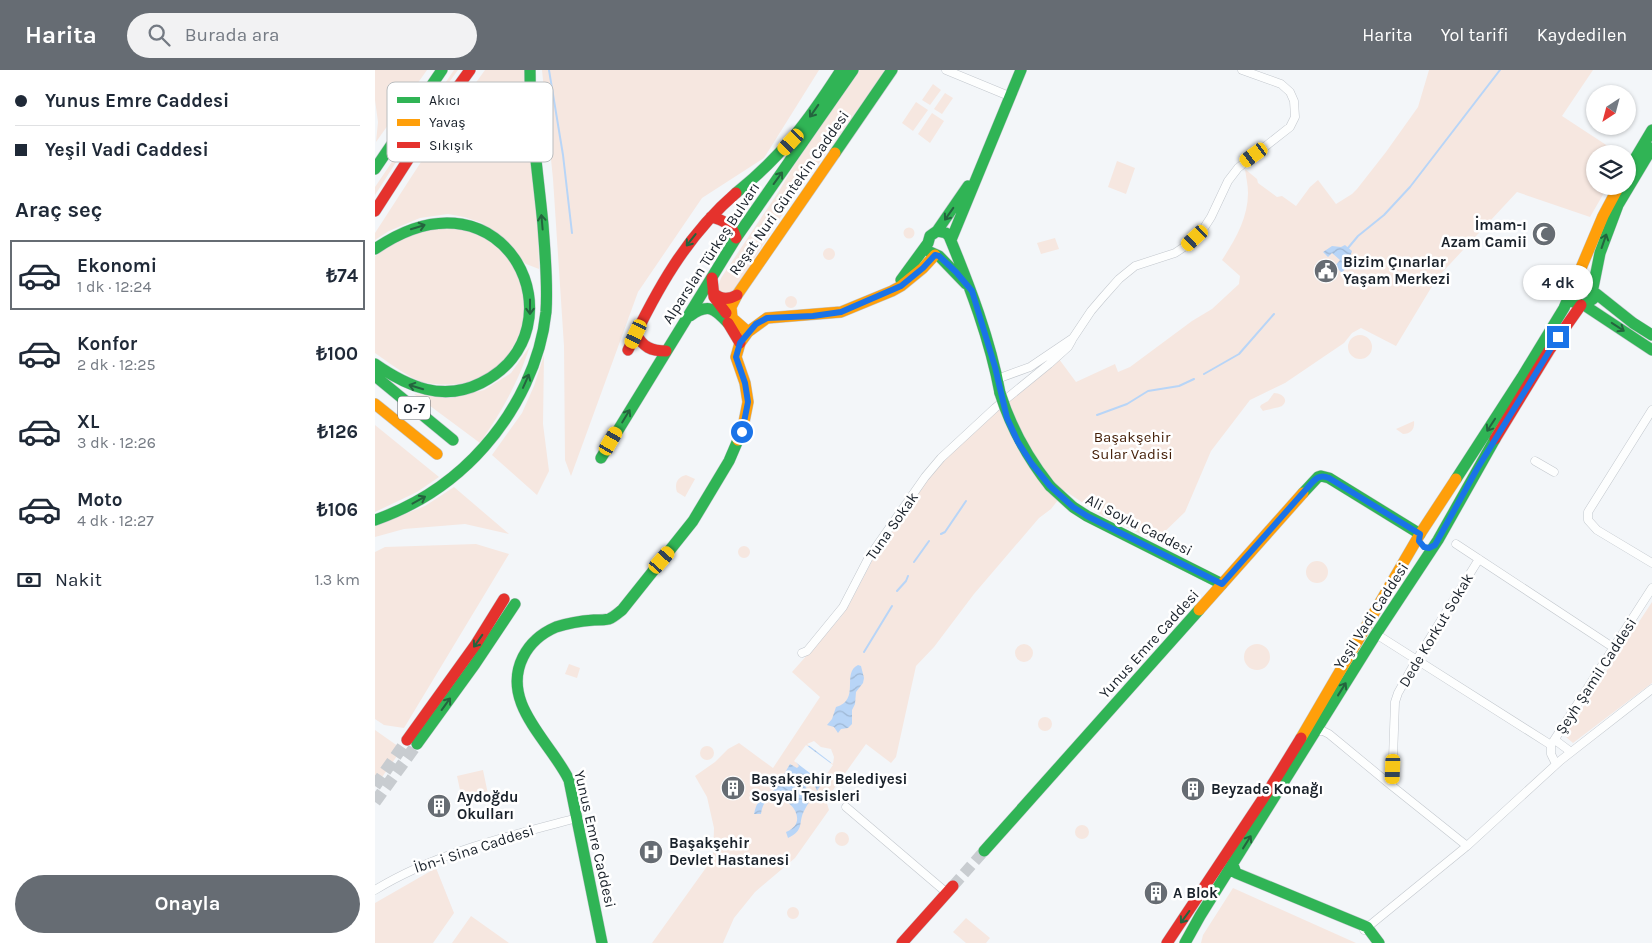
<!DOCTYPE html>
<html lang="tr">
<head>
<meta charset="utf-8">
<style>
	:root { --surface:#fff; --page:#f2f2f3; --text:#1f2937; --muted:#747a83; --line:#e0e1e3; --accent:#666c73 }
	body { margin:0; font-family:Karla,sans-serif; background:var(--page); color:var(--text); height:100vh; display:flex; flex-direction:column; font-size:19px; white-space:nowrap }
	* { box-sizing:border-box; margin:0 }
	p { font-size:16px; color:var(--muted) }
	.icon { flex:none; width:28px; height:28px; fill:none; stroke:currentColor; stroke-width:2; stroke-linecap:round; stroke-linejoin:round }
	.map { position:relative; flex:1; overflow:hidden }
	.drawer { display:flex; flex-direction:column; background:var(--surface); width:375px }
	.drawer>* { flex:none }
	.guide { display:grid; align-content:center; height:110px; padding:0 15px; background:var(--surface) }
	.needle { width:32px; rotate:216deg }
	.fabs { position:absolute; left:1211px; top:15px; display:grid; gap:10px }
	.fabs a { display:grid; place-items:center; width:50px; height:50px; border-radius:50%; background:var(--surface); box-shadow:0 1px 4px #0004; font-size:25px }
	.end { position:absolute; width:22px; height:22px; margin:-11px; border:6px solid #1a73e8; background:#fff; box-shadow:0 0 0 2px #fff }
	.from { border-radius:50% }
	.bubble { position:absolute; height:35px; border-radius:18px; background:var(--surface); box-shadow:0 1px 4px #0004; font-size:16px; font-weight:700; line-height:35px; text-align:center }
	.car { position:absolute; width:15px; height:30px; margin:-15px -8px; border-radius:6px; box-shadow:0 0 4px 1px #0007; background:linear-gradient(#f5c518 24%,#345 0 40%,#f5c518 0 76%,#345 0 86%,#f5c518 0) }
	.guide b { display:flex; align-items:center; gap:18px; height:48px; font-size:19px }
	.guide b+b { border-top:1px solid var(--line) }
	.guide i { width:12px; height:12px; background:var(--text) }
	ul { padding:0; list-style:none }
	li { display:flex; align-items:center; gap:15px; height:70px; margin:0 10px 8px; padding:0 5px; border:2px solid transparent; border-radius:0px }
	li div { flex:1 }
	li b { display:block; font-size:19px }
	li em { font-style:normal; font-weight:700 }
	li.current { border-color:var(--accent) }
	li>.icon { width:45px; height:45px; stroke-width:1.5 }
	h2 { padding:0 15px; font-size:22px; line-height:60px }
	.pay { display:flex; align-items:center; gap:12px; height:55px; padding:0 15px; font-size:19px }
	.pay p { margin-inline-start:auto }
	.primary-button { display:flex; gap:10px; margin-top:auto; padding:10px 15px }
	.primary-button a { flex:1; height:58px; border-radius:30px; background:var(--accent); color:#fff; font-size:20px; font-weight:700; line-height:58px; text-align:center }
	header { display:flex; align-items:center; gap:30px; box-sizing:border-box; height:70px; padding:0 25px; background:var(--accent); color:#fff }
	header strong { font-size:24px }
	nav { display:flex; gap:28px; margin-inline-start:auto; font-size:18px }
	.search { width:350px; height:45px; background:var(--page); display:flex; align-items:center; gap:12px; box-sizing:border-box; padding:0 18px; border-radius:28px; color:var(--muted); font-size:19px }
	main { display:flex; flex:1; min-height:0 }
	.map>svg:first-child { display:block }
</style>
</head>
<body>
<header>
<strong>Harita</strong>
<div class="search"><svg class="icon" aria-label="search" viewBox="0 0 24 24"><circle cx="10" cy="10" r="6"/><path d="M15 15l6 6"/></svg>Burada ara</div>
<nav><a>Harita</a><a>Yol tarifi</a><a>Kaydedilen</a></nav>
</header>
<main>
<section class="drawer">
<div class="guide">
<b><i class="from"></i>Yunus Emre Caddesi</b>
<b><i></i>Yeşil Vadi Caddesi</b>
</div>
<h2>Araç seç</h2>
<ul>
<li class="current"><svg class="icon" aria-label="car" viewBox="0 0 24 24"><path d="M5 17H2v-5l4-1 3-4h7l3 4 3 1v5h-3M9 17h6M6 11h13"/><circle cx="7" cy="17" r="2"/><circle cx="17" cy="17" r="2"/></svg><div><b>Ekonomi</b><p>1 dk · 12:24</p></div><em>₺74</em></li>
<li><svg class="icon" aria-label="car" viewBox="0 0 24 24"><path d="M5 17H2v-5l4-1 3-4h7l3 4 3 1v5h-3M9 17h6M6 11h13"/><circle cx="7" cy="17" r="2"/><circle cx="17" cy="17" r="2"/></svg><div><b>Konfor</b><p>2 dk · 12:25</p></div><em>₺100</em></li>
<li><svg class="icon" aria-label="car" viewBox="0 0 24 24"><path d="M5 17H2v-5l4-1 3-4h7l3 4 3 1v5h-3M9 17h6M6 11h13"/><circle cx="7" cy="17" r="2"/><circle cx="17" cy="17" r="2"/></svg><div><b>XL</b><p>3 dk · 12:26</p></div><em>₺126</em></li>
<li><svg class="icon" aria-label="car" viewBox="0 0 24 24"><path d="M5 17H2v-5l4-1 3-4h7l3 4 3 1v5h-3M9 17h6M6 11h13"/><circle cx="7" cy="17" r="2"/><circle cx="17" cy="17" r="2"/></svg><div><b>Moto</b><p>4 dk · 12:27</p></div><em>₺106</em></li>
</ul>
<div class="pay"><svg class="icon" aria-label="cash" viewBox="0 0 24 24"><path d="M3 7h18v10H3z"/><circle cx="12" cy="12" r="2"/></svg>Nakit<p>1.3 km</p></div>
<div class="primary-button"><a>Onayla</a></div>
</section>
<div class="map">
<svg width="1277" height="873" viewBox="0 0 1277 873">
	<defs>
		<pattern id="water-waves" width="16" height="10" patternUnits="userSpaceOnUse" patternTransform="scale(1.25)"><rect width="16" height="10" fill="#b8d5f7"/><path d="M0 5q4-4 8 0t8 0" fill="none" stroke="#9eb7d4"/></pattern>
	</defs>
	<rect width="100%" height="100%" fill="#f3f6f9"/>
	<!-- green -->
	<path fill="#f6e7e0" d="M0,0H52L1,72L3,52L0,30Z
		M79,0H83L61,30L0,125V117Z
		M110,0H150L148,20L163,147L164,199L151,194L107,153L89,147L73,144L45,148L14,161L0,170V163L66,61Z
		M167,0H444L389,88L327,128L263,222L196,406L190,390L189,276L178,109Z
		M484,0H511L407,145L362,216L355,224H346L342,219L346,208L404,121L420,94Z
		M1054,0H1218L1187,46L1245,84H1220V116H1233L1215,147L1142,122L1062,208L1021,276L986,258L977,263L969,273L910,313L875,330L836,381L810,442L780,471L728,446L690,421L676,439L664,448L599,524L559,577L541,596L521,687L516,693L491,674L451,730L454,740L420,788L380,822L359,848L348,873H277L338,788L339,758L332,727L320,706L340,692L353,679L364,673L398,698L445,627L417,602L465,548L474,535L498,489L555,406L578,379L633,330L684,289L701,312L740,294L743,302L755,297L817,251L837,239L864,214L865,206L847,190C860,170 873,148 873,123C873,115 871,107 870,99L882,109L883,113L902,127L907,126L921,136L935,117L943,110L961,134L977,124L982,119L1011,82L1043,37Z
		M558,14L566,20L555,35L547,30Z
		M570,23L578,28L567,44L559,39Z
		M541,32L553,40L538,61L527,53Z
		M557,43L569,51L555,73L543,64Z
		M742,91L760,98L751,124L733,117Z
		M528.5 163a5.5 5.5 0 1 1 11 0a5.5 5.5 0 1 1-11 0Z
		M58,158C76,158 90,159 107,166C119,171 130,183 137,194C167,242 139,306 83,314C70,315 54,315 42,310C27,303 13,292 0,283V186L26,169Z
		M680,168L684,179L666,184L662,173Z
		M448 184a6 6 0 1 1 12 0a6 6 0 1 1-12 0Z
		M410 232a6 6 0 1 1 12 0a6 6 0 1 1-12 0Z
		M973 277a12 12 0 1 1 24 0a12 12 0 1 1-24 0Z
		M155,276C143,313 127,341 105,373L39,324L76,328L109,320L136,303Z
		M169,285L168,354L174,401L162,425L117,385L147,343L159,316Z
		M899,323C906,323 915,329 907,336C906,337 891,340 888,341L885,337L886,335L893,331Z
		M1039,351C1040,359 1036,364 1028,364L1021,359Z
		M0,355L64,407L42,422L0,442Z
		M311,405L320,409L310,427L302,422C299,413 303,407 311,405Z
		M79,417L134,464L90,454L29,459L0,467V456L50,436Z
		M101,474L134,484L29,658L9,655L0,649V482L10,477Z
		M363 482a6 6 0 1 1 12 0a6 6 0 1 1-12 0Z
		M931 502a11 11 0 1 1 22 0a11 11 0 1 1-22 0Z
		M1277,532V613L1198,673L1191,667V663Z
		M640 583a9 9 0 1 1 18 0a9 9 0 1 1-18 0Z
		M869 587a13 13 0 1 1 26 0a13 13 0 1 1-26 0Z
		M194,594L205,598L202,608L190,604Z
		M663 654a7 7 0 1 1 14 0a7 7 0 1 1-14 0Z
		M0,660L27,679L0,717Z
		M325 683a7 7 0 1 1 14 0a7 7 0 1 1-14 0Z
		M108,700L114,729L88,734L82,706Z
		M700 762a7 7 0 1 1 14 0a7 7 0 1 1-14 0Z
		M460 769a7 7 0 1 1 14 0a7 7 0 1 1-14 0Z
		M61,798L79,843L58,873H0V833Z
		M858,818L981,873H826L828,865Z
		M412 843a6 6 0 1 1 12 0a6 6 0 1 1-12 0Z
		M96,846L134,873H77Z
		M591,848L615,868L611,873H591L578,862Z"/>
	<!-- water -->
	<path fill="url(#water-waves)" d="M970,175L977,181L972,196L967,203L960,196L965,190L957,183L953,187L948,182L957,176L966,177Z
		M483,595L486,596L489,608L488,613L481,622L480,634L477,640V654L473,658L466,659L463,663L459,657L452,655L457,649L461,637C486,630 466,603 483,595Z
		M438,673L456,692L455,695L439,710L446,715L442,721L440,716L438,714H433L431,716L432,723H440C436,729 432,735 429,741C423,752 430,760 413,768L411,762C445,748 391,704 386,744H379C383,727 386,731 397,722C404,715 410,702 415,694L422,698L424,696L421,692L431,678Z"/>
	<!-- pier -->
	<path fill="#f3f6f9" d="M439,671L446,677L456,679L459,687L458,694L432,674Z
		M431,675L458,695L447,711L444,710L419,691Z"/>
	<g fill="none" stroke-linecap="round" stroke-linejoin="round">
		<!-- stream -->
		<path stroke="#b8d5f7" stroke-width="2" d="M174,0L188,85L197,163
			M973,178L983,166L1009,145L1035,117L1125,0
			M829,304L864,284L899,244
			M722,345L752,334L773,321L804,316L819,309
			M566,464L570,462L591,431
			M539,492L554,471
			M522,521L531,511L533,506
			M489,582L517,536"/>
		<!-- secondary-tunnel -->
		<path stroke="#c8ccd0" stroke-width="11" stroke-dasharray="11 5.5" stroke-linecap="butt" d="M578,816L609,781"/>
		<!-- primary-tunnel -->
		<path stroke="#c8ccd0" stroke-width="12" stroke-dasharray="12 6" stroke-linecap="butt" d="M0,716L32,670
			M0,732L42,674"/>
		<!-- street casing -->
		<g stroke="#c2c7cd" stroke-width="9">
			<path id="street" d="M571,0L634,26
				M622,309L655,297L698,268L716,241L728,227L744,209L760,196L800,183L812,175L827,161L836,147L853,111L863,98L915,57L920,47L919,31L915,22L906,14L867,0
				M1277,340L1213,442V450L1222,460L1277,493
				M1160,391L1179,402
				M1081,474L1239,578
				M1104,489L1042,589L1023,623L1020,632L1017,716L1092,776L1186,690L1277,619
				M1001,564L1176,675
				M427,583L432,581L468,537L494,487L550,407L566,388L620,338L674,294L693,277L697,270
				M941,661H948L954,664L1017,716
				M1180,670L1196,682
				M1181,694L1176,684V675L1277,518
				M471,737L572,823
				M0,820C60,783 134,766 202,748
				M989,860L1092,776"/>
		</g>
		<!-- fast casing -->
		<g stroke="#c2c7cd" stroke-width="12">
			<path id="fast" d="M460,83L517,0
				M0,99L67,0
				M1252,102L1277,60
				M361,123C408,85 434,50 466,0
				M562,161L571,163L574,166C595,217 615,269 625,323
				M576,170L646,0
				M0,179C132,88 211,261 106,313C68,332 33,317 0,294
				M555,182L564,186L591,214
				M526,210L553,173L555,166L562,161L593,116
				M1218,218L1225,183L1243,135L1277,78
				M1219,222L1258,253L1277,265
				M1209,235L1277,280
				M315,246C333,233 339,238 353,253
				M0,306L78,370
				M226,388L361,168L478,0
				M1081,409L1147,307L1189,238L1198,217L1208,213L1218,218V229L1209,235L1200,233L1196,223
				M675,416L698,437L712,446L847,514
				M928,423L943,407L946,406L954,408L1045,464
				M0,450C43,435 79,411 109,377C142,340 166,291 171,242C173,213 170,184 168,155C163,103 155,52 155,0
				M42,674L100,594L140,534
				M609,781L824,540
				M858,795L861,803L992,857L1004,873
				M227,873L194,710C175,671 125,633 148,587C155,573 167,563 181,557C193,553 206,551 219,550C224,550 230,550 234,549C239,547 243,543 247,540L318,451L354,391L363,370
				M810,873L825,846L1001,564L1063,470L1120,369"/>
		</g>
		<!-- slow casing -->
		<g stroke="#c2c7cd" stroke-width="12">
			<path id="slow" d="M1198,217L1228,146L1244,116
				M373,262L357,248L356,237L362,225L460,83
				M0,334L62,384
				M363,370L367,362L373,332L370,313L361,287L365,273L373,262L392,248L466,242L517,221L526,216L548,198L560,185
				M824,540L928,423
				M926,668L1045,464L1081,409"/>
		</g>
		<!-- jam casing -->
		<g stroke="#c2c7cd" stroke-width="12">
			<path id="jam" d="M0,141L56,54L95,0
				M336,147C349,150 357,155 361,168
				M337,208L339,227L351,243
				M338,222C345,230 353,230 362,225
				M353,253L365,273
				M261,264C268,277 276,281 291,281
				M253,280C281,221 311,166 361,123
				M1120,369L1175,279L1206,235
				M32,670L101,574L129,529
				M527,873L578,816
				M792,873L897,715L926,668"/>
		</g>
		<!-- street -->
		<use href="#street" stroke="#fdfefe" stroke-width="8"/>
		<!-- fast -->
		<use href="#fast" stroke="#30b455" stroke-width="11"/>
		<!-- slow -->
		<use href="#slow" stroke="#ff9f0a" stroke-width="11"/>
		<!-- jam -->
		<use href="#jam" stroke="#e5322d" stroke-width="11"/>
		<!-- fast-bridge casing -->
		<g stroke="#c2c7cd" stroke-width="12" stroke-linecap="butt">
			<path id="fast-bridge" d="M625,323C636,358 652,387 675,416"/>
		</g>
		<!-- fast-bridge -->
		<use href="#fast-bridge" stroke="#30b455" stroke-width="11"/>
	</g>
	<!-- one-way arrows -->
	<defs><path id="oneway-shaft" d="M-6 0H5M1.5-3L5.5 0L1.5 3" fill="none" stroke-width="1.6" stroke-linecap="round" stroke-linejoin="round" transform="scale(1.25)"/></defs>
	<g stroke="#24643e">
		<use href="#oneway-shaft" transform="translate(439 41) rotate(125)"/>
		<use href="#oneway-shaft" transform="translate(403 108) rotate(-54)"/>
		<use href="#oneway-shaft" transform="translate(574 144) rotate(125)"/>
		<use href="#oneway-shaft" transform="translate(167 152) rotate(-95)"/>
		<use href="#oneway-shaft" transform="translate(43 157) rotate(-17)"/>
		<use href="#oneway-shaft" transform="translate(316 170) rotate(128)"/>
		<use href="#oneway-shaft" transform="translate(1229 171) rotate(-71)"/>
		<use href="#oneway-shaft" transform="translate(155 237) rotate(90)"/>
		<use href="#oneway-shaft" transform="translate(1243 257) rotate(33)"/>
		<use href="#oneway-shaft" transform="translate(151 311) rotate(-66)"/>
		<use href="#oneway-shaft" transform="translate(41 317) rotate(-163)"/>
		<use href="#oneway-shaft" transform="translate(251 346) rotate(-59)"/>
		<use href="#oneway-shaft" transform="translate(1116 355) rotate(123)"/>
		<use href="#oneway-shaft" transform="translate(44 430) rotate(-29)"/>
		<use href="#oneway-shaft" transform="translate(103 571) rotate(125)"/>
		<use href="#oneway-shaft" transform="translate(967 619) rotate(-58)"/>
		<use href="#oneway-shaft" transform="translate(71 634) rotate(-54)"/>
		<use href="#oneway-shaft" transform="translate(872 772) rotate(-58)"/>
		<use href="#oneway-shaft" transform="translate(810 847) rotate(126)"/>
	</g>
	<g fill="none" stroke-linecap="round" stroke-linejoin="round">
		<!-- route -->
		<path stroke="#1a73e8" stroke-width="6" d="M367,362L373,332L370,313L361,287L365,273L381,254L392,248L438,246L466,242L526,216L548,198L560,185L564,186L581,202L597,221L620,297L632,348L643,372L657,394L675,416L698,437L712,446L847,514L934,416C940,409 944,404 954,408L1045,464L1044,471L1049,477L1054,478L1060,475L1102,399L1183,267"/>
	</g>
	<!-- icons -->
	<defs>
		<g id="mosque-disc" transform="scale(1.25)"><circle r="9.5" fill="#666c73" stroke="#fff"/><path d="M3.5-4.9A6 6 0 1 0 3.5 4.9A5 5 0 1 1 3.5-4.9Z" fill="#fff"/></g>
		<g id="civic-disc" transform="scale(1.25)"><circle r="9.5" fill="#666c73" stroke="#fff"/><path d="M-.6-6.5H3V-4.5H.6V-3L4-1V1h2V6H-6V1h2V-1L-.6-3ZM-1.2 2.5V6h2.4V2.5Z" fill="#fff"/></g>
		<g id="building-disc" transform="scale(1.25)"><circle r="9.5" fill="#666c73" stroke="#fff"/><path d="M-4-6H4V6H1V3H-1V6H-4ZM-2.5-4.3h1.7v1.8h-1.7ZM.8-4.3h1.7v1.8H.8ZM-2.5-1h1.7V.8h-1.7ZM.8-1h1.7V.8H.8Z" fill="#fff"/></g>
		<g id="hospital-disc" transform="scale(1.25)"><circle r="9.5" fill="#666c73" stroke="#fff"/><path d="M-5-5h3v3.5h4V-5h3V5h-3V1.5h-4V5h-3Z" fill="#fff"/></g>
	</defs>
	<g fill-rule="evenodd">
		<use href="#mosque-disc" x="1169" y="164"/>
		<use href="#civic-disc" x="951" y="201"/>
		<use href="#building-disc" x="358" y="718"/>
		<use href="#building-disc" x="818" y="719"/>
		<use href="#building-disc" x="64" y="736"/>
		<use href="#hospital-disc" x="276" y="782"/>
		<use href="#building-disc" x="781" y="823"/>
	</g>
	<g text-anchor="middle" stroke-width="5" stroke-linejoin="round" paint-order="stroke">
		<!-- shield labels -->
		<rect fill="#fff" stroke="#5f646b" stroke-width="1" x="23" y="326.5" width="32" height="23" rx="4"/>
		<g font-size="14" font-weight="bold" fill="#1a222b">
			<text x="39" y="343">O-7</text>
		</g>
		<!-- street labels -->
		<g font-size="15" fill="#1a222b" stroke="#fff">
			<text transform="translate(414 123) rotate(-55)" y="5">Reşat Nuri Güntekin Caddesi</text>
			<text transform="translate(336 183) rotate(-57)" y="5">Alparslan Türkeş Bulvarı</text>
			<text transform="translate(764 455) rotate(27)" y="5">Ali Soylu Caddesi</text>
			<text transform="translate(517 456) rotate(-55)" y="5">Tuna Sokak</text>
			<text transform="translate(996 546) rotate(-57)" y="5">Yeşil Vadi Caddesi</text>
			<text transform="translate(1061 560) rotate(-59)" y="5">Dede Korkut Sokak</text>
			<text transform="translate(774 574) rotate(-48)" y="5">Yunus Emre Caddesi</text>
			<text transform="translate(1221 606) rotate(-57)" y="5">Şeyh Şamil Caddesi</text>
			<text transform="translate(220 769) rotate(77)" y="5">Yunus Emre Caddesi</text>
			<text transform="translate(99 779) rotate(-18)" y="5">İbn-i Sina Caddesi</text>
		</g>
		<!-- poi labels -->
		<g font-size="15" font-weight="bold" fill="#1a222b" stroke="#fff" text-anchor="start">
			<text x="1152" y="160" text-anchor="end">İmam-ı<tspan x="1152" dy="17">Azam Camii</tspan></text>
			<text x="968" y="197">Bizim Çınarlar<tspan x="968" dy="17">Yaşam Merkezi</tspan></text>
			<text x="376" y="714">Başakşehir Belediyesi<tspan x="376" dy="17">Sosyal Tesisleri</tspan></text>
			<text x="836" y="724">Beyzade Konağı</text>
			<text x="82" y="732">Aydoğdu<tspan x="82" dy="17">Okulları</tspan></text>
			<text x="294" y="778">Başakşehir<tspan x="294" dy="17">Devlet Hastanesi</tspan></text>
			<text x="798" y="828">A Blok</text>
		</g>
		<!-- park labels -->
		<g font-size="15" fill="#431e07" stroke="#fff">
			<text x="757" y="372">Başakşehir<tspan x="757" dy="17">Sular Vadisi</tspan></text>
		</g>
	</g>
	<!-- legend -->
	<rect x="12" y="12" width="166" height="80" rx="8" fill="#fff" stroke="#babdbf" stroke-width="1"/>
	<rect x="22" y="27" width="23" height="6" fill="#30b455"/>
	<rect x="22" y="49" width="23" height="7" fill="#ff9f0a"/>
	<rect x="22" y="72" width="23" height="6" fill="#e5322d"/>
	<g font-size="14" fill="#1a222b">
		<text x="54" y="35">Akıcı</text>
		<text x="54" y="57">Yavaş</text>
		<text x="54" y="80">Sıkışık</text>
	</g>
</svg>
<div class="fabs">
<a><svg class="needle" viewBox="-14 -14 28 28"><path d="M0-13l5 13h-10z" fill="#e53935"/><path d="M0 13l5-13h-10z" fill="#747a83"/></svg></a>
<a><svg class="icon" aria-label="layers" viewBox="0 0 24 24"><path d="M12 4l9 5-9 5-9-5zM3 14l9 5 9-5"/></svg></a>
</div>
<i class="end from" style="left:367px;top:362px"></i>
<i class="end" style="left:1183px;top:267px"></i>
<div class="bubble" style="left:1148px;top:195px;width:70px">4 dk</div>
<i class="car" style="left:416px;top:72px;rotate:223deg"></i>
<i class="car" style="left:879px;top:85px;rotate:234deg"></i>
<i class="car" style="left:820px;top:168px;rotate:227deg"></i>
<i class="car" style="left:261px;top:264px;rotate:205deg"></i>
<i class="car" style="left:236px;top:371px;rotate:30deg"></i>
<i class="car" style="left:287px;top:490px;rotate:41deg"></i>
<i class="car" style="left:1018px;top:699px;rotate:182deg"></i>
</div>
</main>
</body>
</html>
